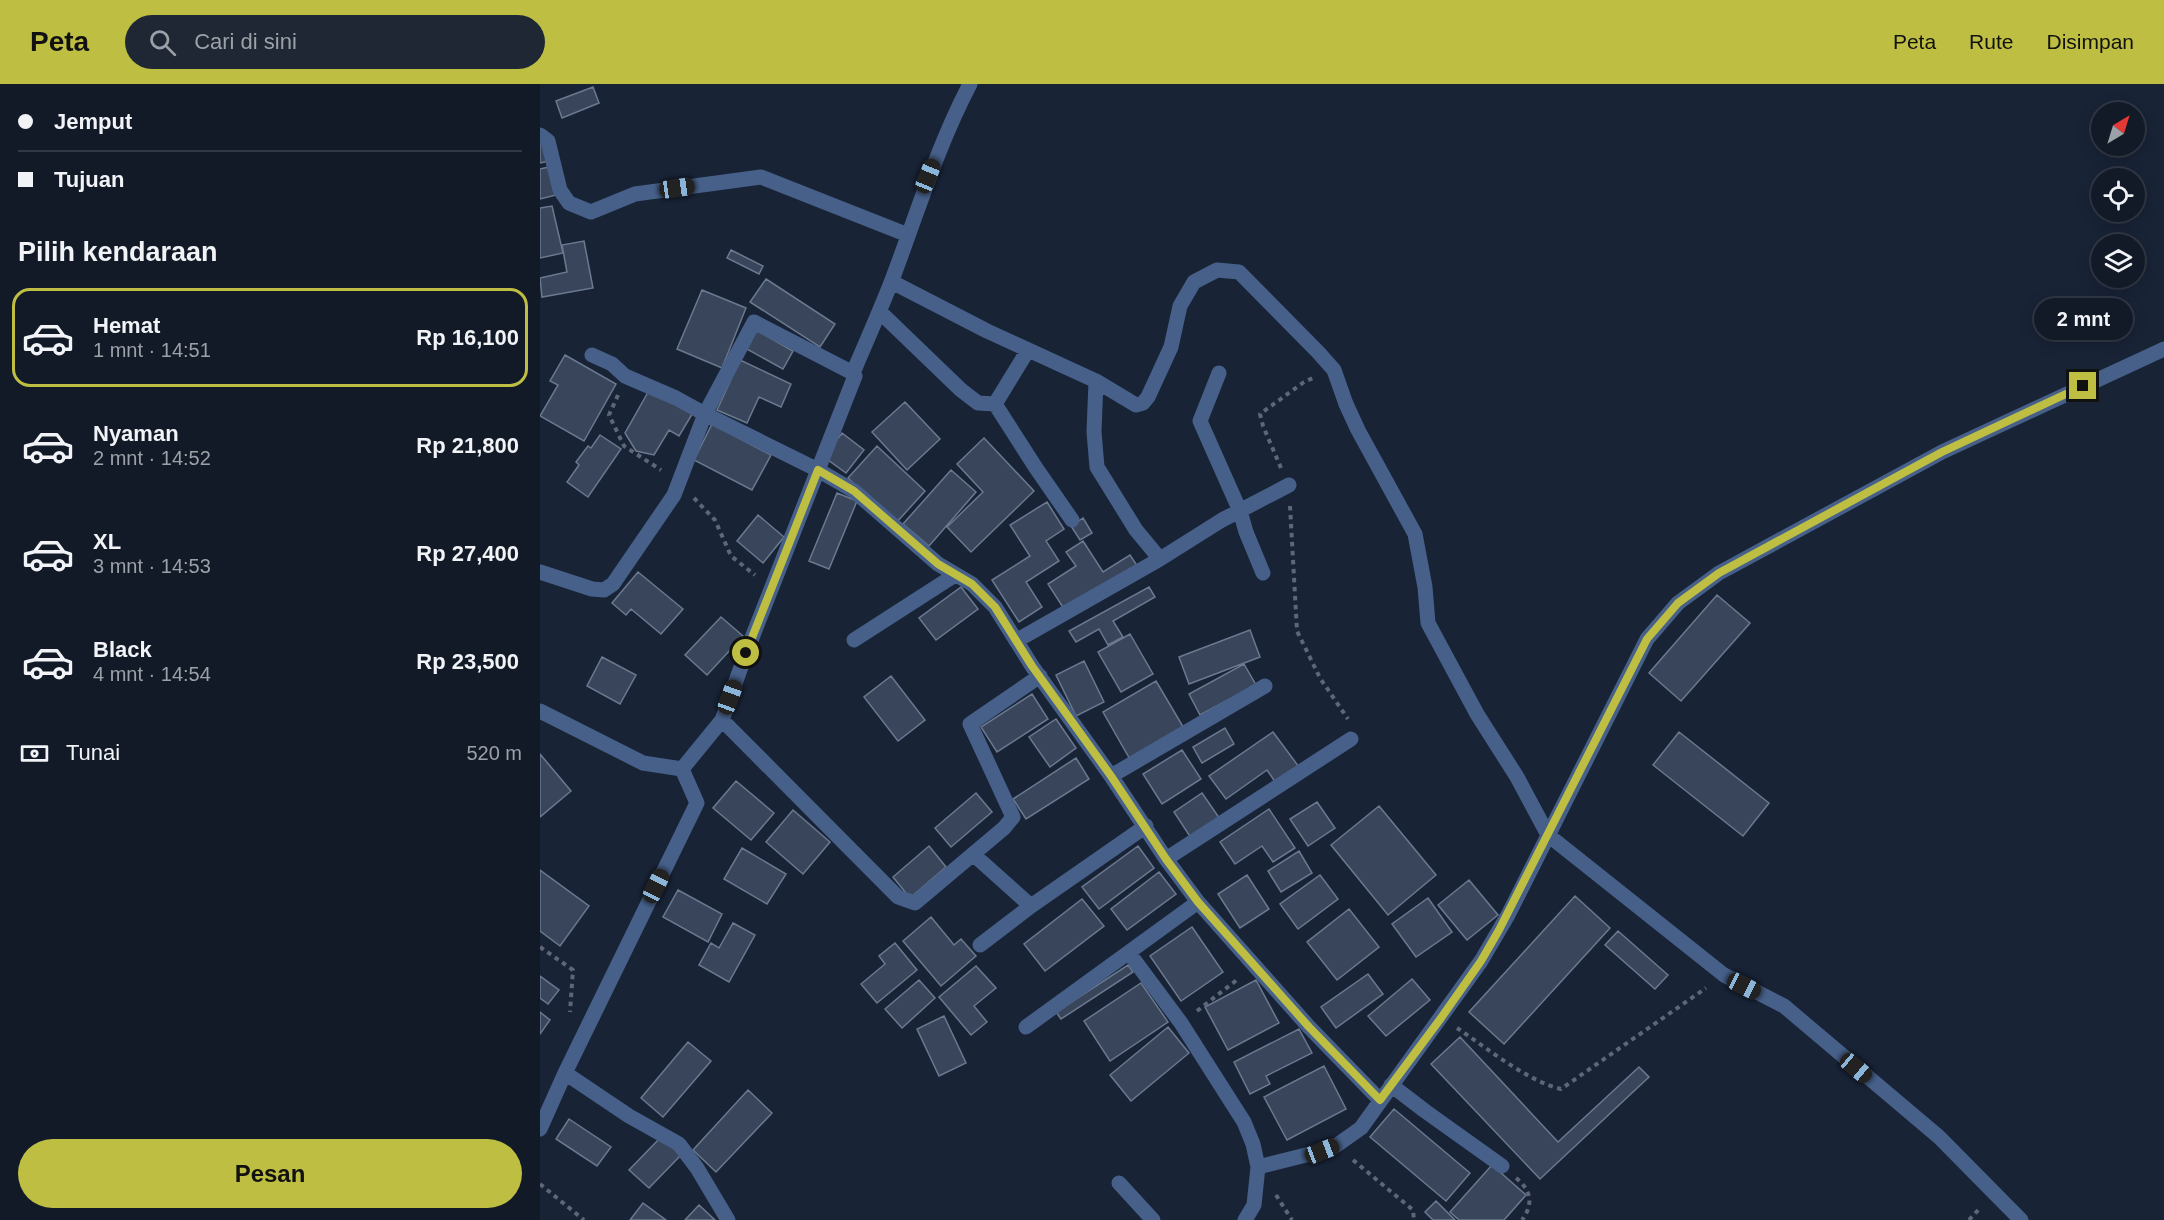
<!DOCTYPE html>
<html lang="id">
<head>
<meta charset="utf-8">
<style>
	:root { --surface:#121a28; --page:#1f2734; --text:#f1f3f6; --muted:#9ca1a8; --line:#313845; --accent:#bebf42 }
	body { margin:0; font-family:Arial,sans-serif; background:var(--page); color:var(--text); height:100vh; display:flex; flex-direction:column; font-size:22px; white-space:nowrap }
	* { box-sizing:border-box; margin:0 }
	p { font-size:20px; color:var(--muted) }
	.icon { flex:none; width:33px; height:33px; fill:none; stroke:currentColor; stroke-width:2; stroke-linecap:round; stroke-linejoin:round }
	.map { position:relative; flex:1; overflow:hidden }
	.side { display:flex; flex-direction:column; background:var(--surface); width:540px }
	.side>* { flex:none }
	.top-card { display:grid; align-content:center; height:132px; padding:0 18px; background:var(--surface) }
	.needle { width:39px; rotate:38deg }
	.fabs { position:absolute; left:1551px; top:18px; display:grid; gap:12px }
	.fabs a { display:grid; place-items:center; width:54px; height:54px; border-radius:50%; background:var(--surface); box-shadow:0 3px 15px #0003,0 0 0 2px var(--line); font-size:30px }
	.end { position:absolute; width:27px; height:27px; margin:-14px; border:8px solid #bebf42; background:#111; box-shadow:0 0 0 3px #111 }
	.from { border-radius:50% }
	.bubble { position:absolute; height:42px; border-radius:21px; background:var(--surface); box-shadow:0 3px 15px #0003,0 0 0 2px var(--line); font-size:20px; font-weight:700; line-height:42px; text-align:center }
	.car { position:absolute; width:18px; height:36px; margin:-18px -9px; border-radius:8px; box-shadow:0 0 4px 2px #0007; background:linear-gradient(#222 24%,#8ab4d8 0 40%,#222 0 76%,#8ab4d8 0 86%,#222 0) }
	.top-card b { display:flex; align-items:center; gap:21px; height:57px; font-size:22px }
	.top-card b+b { border-top:2px solid var(--line) }
	.top-card i { width:15px; height:15px; background:var(--text) }
	ul { padding:0; list-style:none }
	li { display:flex; align-items:center; gap:18px; height:99px; margin:0 12px 9px; padding:0 6px; border:3px solid transparent; border-radius:18px }
	li div { flex:1 }
	li b { display:block; font-size:22px }
	li em { font-style:normal; font-weight:700 }
	li.current { border-color:var(--accent) }
	li>.icon { width:54px; height:54px; stroke-width:1.5 }
	h2 { padding:0 18px; font-size:27px; line-height:72px }
	.pay { display:flex; align-items:center; gap:15px; height:66px; padding:0 18px; font-size:22px }
	.pay p { margin-inline-start:auto }
	.cta { display:flex; gap:12px; margin-top:auto; padding:12px 18px }
	.cta a { flex:1; height:69px; border-radius:36px; background:var(--accent); color:#111; font-size:24px; font-weight:700; line-height:69px; text-align:center }
	header { display:flex; align-items:center; gap:36px; box-sizing:border-box; height:84px; padding:0 30px; background:var(--accent); color:#111 }
	header strong { font-size:28px }
	nav { display:flex; gap:33px; margin-inline-start:auto; font-size:21px }
	.search { width:420px; height:54px; background:var(--page); display:flex; align-items:center; gap:15px; box-sizing:border-box; padding:0 21px; border-radius:33px; color:var(--muted); font-size:22px }
	main { display:flex; flex:1; min-height:0 }
	.map>svg:first-child { display:block }
</style>
</head>
<body>
<header>
<strong>Peta</strong>
<div class="search"><svg class="icon" aria-label="search" viewBox="0 0 24 24"><circle cx="10" cy="10" r="6"/><path d="M15 15l6 6"/></svg>Cari di sini</div>
<nav><a>Peta</a><a>Rute</a><a>Disimpan</a></nav>
</header>
<main>
<section class="side">
<div class="top-card">
<b><i class="from"></i>Jemput</b>
<b><i></i>Tujuan</b>
</div>
<h2>Pilih kendaraan</h2>
<ul>
<li class="current"><svg class="icon" aria-label="car" viewBox="0 0 24 24"><path d="M5 17H2v-5l4-1 3-4h7l3 4 3 1v5h-3M9 17h6M6 11h13"/><circle cx="7" cy="17" r="2"/><circle cx="17" cy="17" r="2"/></svg><div><b>Hemat</b><p>1 mnt · 14:51</p></div><em>Rp 16,100</em></li>
<li><svg class="icon" aria-label="car" viewBox="0 0 24 24"><path d="M5 17H2v-5l4-1 3-4h7l3 4 3 1v5h-3M9 17h6M6 11h13"/><circle cx="7" cy="17" r="2"/><circle cx="17" cy="17" r="2"/></svg><div><b>Nyaman</b><p>2 mnt · 14:52</p></div><em>Rp 21,800</em></li>
<li><svg class="icon" aria-label="car" viewBox="0 0 24 24"><path d="M5 17H2v-5l4-1 3-4h7l3 4 3 1v5h-3M9 17h6M6 11h13"/><circle cx="7" cy="17" r="2"/><circle cx="17" cy="17" r="2"/></svg><div><b>XL</b><p>3 mnt · 14:53</p></div><em>Rp 27,400</em></li>
<li><svg class="icon" aria-label="car" viewBox="0 0 24 24"><path d="M5 17H2v-5l4-1 3-4h7l3 4 3 1v5h-3M9 17h6M6 11h13"/><circle cx="7" cy="17" r="2"/><circle cx="17" cy="17" r="2"/></svg><div><b>Black</b><p>4 mnt · 14:54</p></div><em>Rp 23,500</em></li>
</ul>
<div class="pay"><svg class="icon" aria-label="cash" viewBox="0 0 24 24"><path d="M3 7h18v10H3z"/><circle cx="12" cy="12" r="2"/></svg>Tunai<p>520 m</p></div>
<div class="cta"><a>Pesan</a></div>
</section>
<div class="map">
<svg width="1624" height="1136" viewBox="0 0 1624 1136">
	<rect width="100%" height="100%" fill="#182336"/>
	<!-- building -->
	<path fill="#39455a" stroke="#6b7990" stroke-width="1.5" d="M53,3L59,19L22,34L16,17Z
		M0,55L9,77L0,79Z
		M9,83L16,111L0,115V85Z
		M12,122L23,169L0,174V124Z
		M44,157L53,204L2,213L0,194L27,188L22,161Z
		M191,166L223,182L219,190L187,174Z
		M226,195L295,240L280,263L210,218Z
		M162,206L206,224L182,284L137,265Z
		M216,246L253,267L243,285L205,264Z
		M25,271L76,300L44,357L0,332L18,301L10,297Z
		M200,276L251,300L241,323L219,313L207,339L177,326Z
		M111,303L154,327L139,352L129,346L114,371L96,367L85,349Z
		M365,318L400,355L367,386L332,348Z
		M172,340L231,371L212,406L154,376Z
		M302,349L324,366L306,389L284,373Z
		M60,351L81,365L48,413L27,398L39,381L36,378L48,362L51,364Z
		M444,354L494,407L431,468L407,443L443,408L417,380Z
		M337,362L385,407L356,439L308,394Z
		M411,386L436,408L389,462L363,440Z
		M297,409L317,417L289,485L269,477Z
		M507,418L524,445L506,457L519,477L486,498L502,523L479,538L452,496L490,472L470,441Z
		M218,431L244,453L223,479L197,457Z
		M543,434L552,449L540,456L531,442Z
		M543,457L563,488L590,471L598,483L526,528L508,500L536,482L526,468Z
		M98,488L143,525L121,550L91,525L86,531L72,519Z
		M421,503L438,525L396,556L379,534Z
		M609,503L615,513L573,537L583,553L568,561L559,545L536,558L529,547Z
		M1177,511L1210,539L1141,617L1109,589Z
		M181,533L203,552L167,591L145,571Z
		M710,546L720,573L649,600L639,573Z
		M590,550L613,590L581,608L558,568Z
		M62,573L96,591L80,620L47,602Z
		M544,577L564,618L536,632L516,591Z
		M704,580L716,601L660,631L649,610Z
		M351,592L385,636L358,657L324,613Z
		M616,597L645,646L591,677L563,628Z
		M492,610L508,635L457,668L441,643Z
		M516,635L536,664L510,683L489,653Z
		M685,644L694,660L662,679L653,663Z
		M733,648L759,683L736,699L727,686L686,715L669,692Z
		M1139,648L1229,719L1203,752L1113,681Z
		M642,666L661,695L622,720L603,690Z
		M0,670L31,707L0,733Z
		M536,674L549,695L486,735L473,715Z
		M196,697L234,729L211,756L173,724Z
		M436,709L452,728L411,763L395,744Z
		M662,709L680,735L651,754L634,728Z
		M777,718L795,744L768,762L750,735Z
		M839,722L896,791L848,831L791,761Z
		M729,725L755,764L733,778L722,762L695,780L680,758Z
		M253,726L290,758L263,790L226,758Z
		M389,762L406,783L370,814L353,793Z
		M598,762L614,784L559,825L542,803Z
		M202,764L246,790L227,820L184,795Z
		M759,767L772,789L741,808L728,787Z
		M0,786L49,822L20,862L0,847Z
		M619,788L636,810L587,846L571,825Z
		M707,791L729,825L700,844L678,810Z
		M780,791L798,815L758,845L740,820Z
		M929,796L958,831L927,856L898,821Z
		M138,806L182,830L168,858L123,833Z
		M1035,812L1070,844L964,960L929,928Z
		M888,814L912,848L876,873L852,840Z
		M542,815L564,842L505,887L484,860Z
		M809,825L839,863L797,896L767,858Z
		M391,833L414,861L421,855L436,872L401,902L363,857Z
		M193,839L215,851L189,898L159,881L171,859L179,864Z
		M652,843L683,888L641,917L610,872Z
		M1078,847L1128,891L1115,905L1065,861Z
		M355,859L377,886L337,919L321,900L345,880L339,872Z
		M588,881L593,888L521,935L516,928Z
		M436,882L456,904L434,922L447,938L431,951L399,913Z
		M828,890L843,910L796,944L781,923Z
		M0,892L19,906L8,920L0,914Z
		M872,895L890,916L846,952L828,932Z
		M379,896L395,914L362,944L345,925Z
		M716,896L739,939L688,966L665,923Z
		M601,899L628,938L570,977L544,937Z
		M0,928L10,936L0,950Z
		M404,932L426,979L399,992L377,945Z
		M628,943L649,969L591,1017L570,991Z
		M759,945L772,969L726,992L730,1000L710,1010L694,978Z
		M920,953L1018,1058L1099,983L1109,993L1000,1095L891,980Z
		M148,958L171,977L123,1033L101,1014Z
		M784,982L806,1025L747,1056L724,1013Z
		M208,1006L232,1029L176,1088L153,1066Z
		M854,1025L930,1089L906,1117L830,1053Z
		M29,1035L71,1063L57,1082L16,1055Z
		M121,1053L141,1071L109,1104L89,1086Z
		M952,1081L986,1111L964,1136H919L910,1128Z
		M896,1117L915,1136H893L885,1128Z
		M103,1119L126,1136H90Z
		M159,1121L175,1136H145Z"/>
	<g fill="none" stroke-linecap="round" stroke-linejoin="round">
		<!-- path -->
		<path stroke="#5d6777" stroke-width="4" stroke-dasharray="4.5 4.5" stroke-linecap="butt" d="M78,311L69,331L84,362L121,386
			M741,384L723,342L720,330L764,298L773,294
			M154,414L175,436L191,472L215,491
			M750,422L757,547L780,594L808,635
			M0,863L33,886L30,928
			M657,927L698,895
			M917,944C947,964 987,997 1021,1005L1166,904
			M813,1076L873,1126L874,1136
			M976,1094C991,1106 994,1120 982,1136
			M0,1100L44,1136
			M736,1111L752,1136
			M1429,1136L1441,1123"/>
		<!-- minor -->
		<path stroke="#466089" stroke-width="15" d="M0,51L8,57L20,106L29,119L51,128L95,110L221,93L368,151
			M352,198L447,247L556,297L554,348L557,383L596,446L620,475L682,436L749,401
			M340,228L421,306L438,319L455,320
			M488,266L455,320L496,384L532,436
			M52,271L72,280L85,292L136,314L165,330L214,238L313,289
			M679,289L660,337L700,427L706,448L723,489
			M556,297L596,321L603,319L608,313L631,263L640,222L654,198L677,186L699,188L778,268L794,286L806,320L818,346L875,450L885,503L888,539L937,630L977,693L1008,751L1184,891L1244,922L1399,1053L1481,1136
			M0,488L52,505L64,506L73,500L134,411L165,330L278,386L314,407L398,480L432,500L455,523L492,582L571,692L626,775L658,818L769,943L840,1016
			M314,556L415,491
			M476,557L620,475
			M0,627L103,679L142,685L182,636L206,569L315,292L313,289C326,258 340,227 352,196C377,130 397,63 430,0
			M182,636L358,813L375,819L464,744L473,733L430,640L500,592
			M571,692L725,602
			M434,771L491,822
			M626,775L811,655
			M440,861L491,822L606,742
			M589,869L641,939L704,1038L713,1060L718,1083
			M486,943L658,818
			M25,989L89,1032L139,1060L157,1084L188,1136
			M851,1001L885,1027L962,1082
			M0,1045L25,989L157,719L142,685
			M579,1099L613,1136
			M705,1136L714,1121L718,1083L782,1067L797,1061L821,1044L941,877L968,831L1107,555L1138,519L1179,489L1402,368L1624,265"/>
	</g>
	<g fill="none" stroke-linecap="round" stroke-linejoin="round">
		<!-- route -->
		<path stroke="#bebf42" stroke-width="8" d="M206,569L278,386L314,407L398,480L432,500L455,523L492,582L571,692L626,775L658,818L769,943L840,1016L901,934L941,877L959,846L1107,555L1138,519L1179,489L1402,368L1543,302"/>
	</g>
</svg>
<div class="fabs">
<a><svg class="needle" viewBox="-14 -14 28 28"><path d="M0-13l5 13h-10z" fill="#e53935"/><path d="M0 13l5-13h-10z" fill="#9ca1a8"/></svg></a>
<a><svg class="icon" aria-label="locate" viewBox="0 0 24 24"><circle cx="12" cy="12" r="6"/><path d="M12 2v4M12 18v4M2 12h4M18 12h4"/></svg></a>
<a><svg class="icon" aria-label="layers" viewBox="0 0 24 24"><path d="M12 4l9 5-9 5-9-5zM3 14l9 5 9-5"/></svg></a>
</div>
<i class="end from" style="left:206px;top:569px"></i>
<i class="end" style="left:1543px;top:302px"></i>
<div class="bubble" style="left:1494px;top:214px;width:99px">2 mnt</div>
<i class="car" style="left:388px;top:92px;rotate:22deg"></i>
<i class="car" style="left:137px;top:104px;rotate:82deg"></i>
<i class="car" style="left:190px;top:613px;rotate:20deg"></i>
<i class="car" style="left:116px;top:802px;rotate:26deg"></i>
<i class="car" style="left:1204px;top:902px;rotate:117deg"></i>
<i class="car" style="left:1316px;top:984px;rotate:130deg"></i>
<i class="car" style="left:782px;top:1067px;rotate:69deg"></i>
</div>
</main>
</body>
</html>
